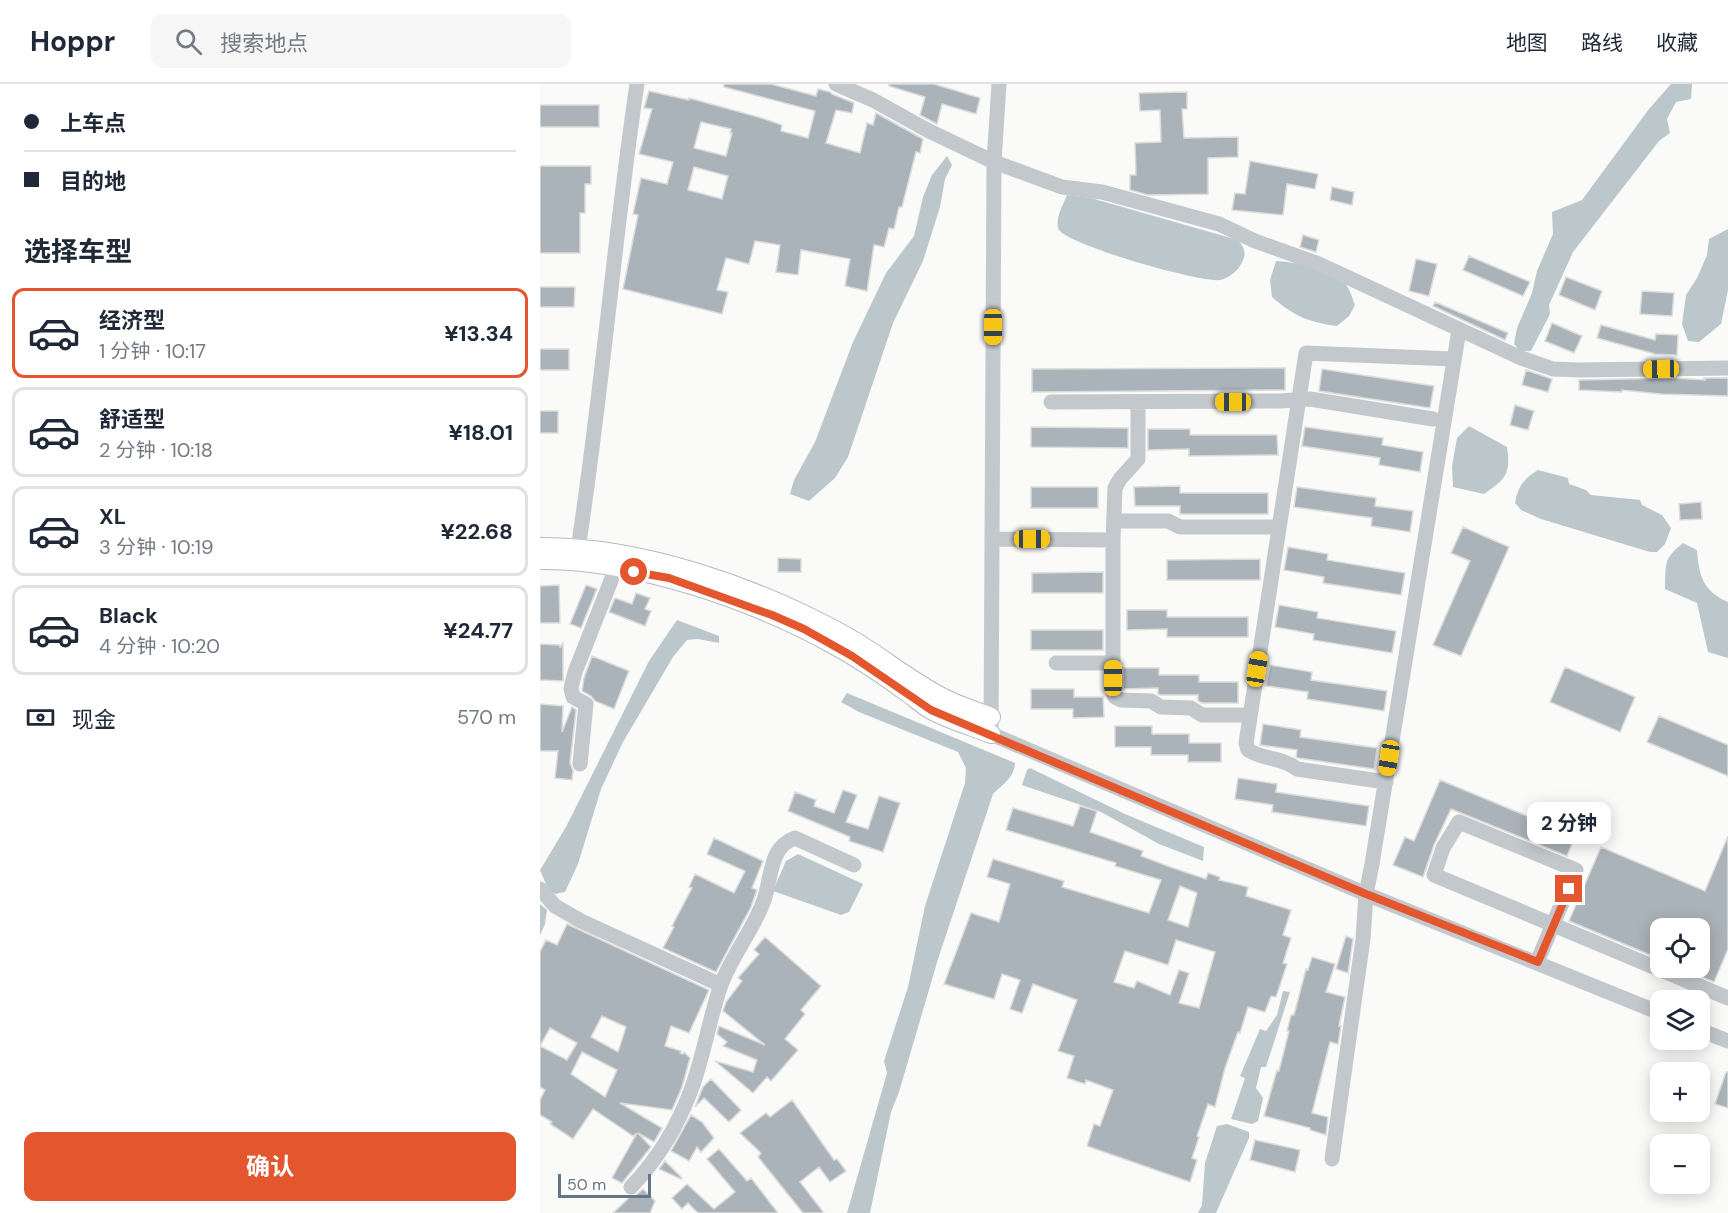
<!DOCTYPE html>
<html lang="zh">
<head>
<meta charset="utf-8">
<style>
	:root { --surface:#fff; --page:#f6f6f7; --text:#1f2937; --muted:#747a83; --line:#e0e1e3; --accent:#e4572e }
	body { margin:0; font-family:"DM Sans","Noto Sans SC",sans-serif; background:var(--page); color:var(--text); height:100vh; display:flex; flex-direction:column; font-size:22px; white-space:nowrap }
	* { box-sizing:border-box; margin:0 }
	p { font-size:20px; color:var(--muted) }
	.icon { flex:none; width:33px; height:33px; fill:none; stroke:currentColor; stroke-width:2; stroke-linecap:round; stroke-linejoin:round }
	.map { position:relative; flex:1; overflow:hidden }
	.side { display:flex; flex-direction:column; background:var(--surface); width:540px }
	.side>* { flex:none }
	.banner { display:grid; align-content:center; height:132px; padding:0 24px; background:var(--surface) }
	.fabs { position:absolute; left:1110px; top:834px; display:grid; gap:12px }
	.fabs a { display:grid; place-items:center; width:60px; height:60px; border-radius:12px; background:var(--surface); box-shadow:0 3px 15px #0003; font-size:30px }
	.scale { position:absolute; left:18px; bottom:15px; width:93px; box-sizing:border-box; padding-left:6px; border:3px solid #657683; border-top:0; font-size:16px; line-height:21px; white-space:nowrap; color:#657683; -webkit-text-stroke:4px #fff; paint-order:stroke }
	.end { position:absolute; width:27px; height:27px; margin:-14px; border:8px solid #e4572e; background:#fff; box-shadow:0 0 0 3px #fff }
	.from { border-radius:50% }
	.bubble { position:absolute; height:42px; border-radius:12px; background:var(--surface); box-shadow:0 3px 15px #0003; font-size:20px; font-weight:700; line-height:42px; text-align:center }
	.car { position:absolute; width:18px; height:36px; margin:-18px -9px; border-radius:8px; box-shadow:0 0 4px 2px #0007; background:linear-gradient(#f5c518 24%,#345 0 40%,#f5c518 0 76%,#345 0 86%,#f5c518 0) }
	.banner b { display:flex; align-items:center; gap:21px; height:57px; font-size:22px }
	.banner b+b { border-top:2px solid var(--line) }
	.banner i { width:15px; height:15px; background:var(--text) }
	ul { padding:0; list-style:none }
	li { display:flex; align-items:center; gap:18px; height:90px; margin:0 12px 9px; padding:0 12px; border:3px solid var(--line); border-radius:12px }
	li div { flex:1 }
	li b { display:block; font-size:22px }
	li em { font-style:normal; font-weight:700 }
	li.on { border-color:var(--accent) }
	li>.icon { width:54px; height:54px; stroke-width:1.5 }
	h2 { padding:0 24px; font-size:27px; line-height:72px }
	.pay { display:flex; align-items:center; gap:15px; height:66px; padding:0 24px; font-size:22px }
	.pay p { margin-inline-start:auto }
	.cta { display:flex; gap:12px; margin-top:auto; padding:12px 24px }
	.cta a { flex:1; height:69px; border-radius:12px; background:var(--accent); color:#fff; font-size:24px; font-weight:700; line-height:69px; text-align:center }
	header { display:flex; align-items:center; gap:36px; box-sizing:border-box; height:84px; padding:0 30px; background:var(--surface); border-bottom:2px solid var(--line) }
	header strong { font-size:28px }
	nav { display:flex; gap:33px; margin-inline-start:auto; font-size:21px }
	.search { width:420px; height:54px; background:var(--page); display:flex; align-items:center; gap:15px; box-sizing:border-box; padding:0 21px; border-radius:12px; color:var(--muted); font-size:22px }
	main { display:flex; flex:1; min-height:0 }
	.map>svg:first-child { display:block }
</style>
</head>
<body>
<header>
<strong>Hoppr</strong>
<div class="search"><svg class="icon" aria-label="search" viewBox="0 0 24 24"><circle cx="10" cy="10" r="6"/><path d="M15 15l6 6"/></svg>搜索地点</div>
<nav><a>地图</a><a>路线</a><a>收藏</a></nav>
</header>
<main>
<section class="side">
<div class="banner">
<b><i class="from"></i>上车点</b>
<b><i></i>目的地</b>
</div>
<h2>选择车型</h2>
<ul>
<li class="on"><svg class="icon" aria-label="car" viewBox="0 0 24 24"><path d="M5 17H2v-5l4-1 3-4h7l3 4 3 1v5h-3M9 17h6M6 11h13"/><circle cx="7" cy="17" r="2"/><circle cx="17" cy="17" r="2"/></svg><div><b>经济型</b><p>1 分钟 · 10:17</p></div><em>¥13.34</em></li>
<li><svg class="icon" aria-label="car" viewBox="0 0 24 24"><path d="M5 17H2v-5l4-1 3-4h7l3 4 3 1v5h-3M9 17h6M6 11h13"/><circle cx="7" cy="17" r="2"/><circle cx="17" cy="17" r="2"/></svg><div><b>舒适型</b><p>2 分钟 · 10:18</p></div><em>¥18.01</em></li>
<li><svg class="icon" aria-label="car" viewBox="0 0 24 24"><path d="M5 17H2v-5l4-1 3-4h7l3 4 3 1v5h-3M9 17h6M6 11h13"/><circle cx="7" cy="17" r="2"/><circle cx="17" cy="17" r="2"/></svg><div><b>XL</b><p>3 分钟 · 10:19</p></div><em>¥22.68</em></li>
<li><svg class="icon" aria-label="car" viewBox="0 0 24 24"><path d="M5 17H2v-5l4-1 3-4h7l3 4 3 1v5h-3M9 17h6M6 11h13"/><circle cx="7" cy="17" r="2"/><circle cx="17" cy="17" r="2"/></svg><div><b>Black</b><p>4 分钟 · 10:20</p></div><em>¥24.77</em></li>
</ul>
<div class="pay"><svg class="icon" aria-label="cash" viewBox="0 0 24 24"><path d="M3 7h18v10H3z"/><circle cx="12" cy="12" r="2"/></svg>现金<p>570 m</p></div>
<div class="cta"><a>确认</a></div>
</section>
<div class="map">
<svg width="1188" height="1129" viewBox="0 0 1188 1129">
	<rect width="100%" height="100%" fill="#fafaf8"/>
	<!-- water -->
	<path fill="#bbc7cb" d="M1131,0H1152L1151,15L1136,18L1127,35L1130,49L1119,57L1033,168L1009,221L1010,230L991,267H980L974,260L977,244L992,209L997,187L1013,150L1012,128L1042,116L1109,25Z
		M407,72L412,81L405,95L400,123L383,177L353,239L308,373L295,394L269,417L250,410L254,396L275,358L313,258L346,189L374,152L383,113L392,91Z
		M527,111L551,114L698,156C705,164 707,171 701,180C698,187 687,195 680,196C660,199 529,161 519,146C514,136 523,121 527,111Z
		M1188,145V206L1181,240L1159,258L1148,257L1142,240L1146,211L1157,194L1167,171L1169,155Z
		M736,177C758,178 787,185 804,199C810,204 812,214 815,221L809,232L797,242C768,238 754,232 732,213L730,196Z
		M929,342L967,363C971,391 965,395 944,410L913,403L912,382L917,354Z
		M998,386L1028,394L1029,400L1046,406L1051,411L1100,416L1102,421L1122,431L1131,444L1125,460L1117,468H1110L1001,435L981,426L975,419C978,403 983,395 998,386Z
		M1143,459L1157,466C1159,492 1163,507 1188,518V574L1168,568L1157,519L1125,505C1126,480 1123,475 1143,459Z
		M137,536L179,552V559L158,555L147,556L133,573L83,658L61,705L38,780L25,808L15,810L8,805L0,786L26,743L109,577Z
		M307,609L475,679C474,694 463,700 453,710L398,875L359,1008L351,1028L330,1129H307L347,989L344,977L368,903L385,822L425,699L426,684L418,668L319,628L301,618Z
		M490,684L585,730L664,763L663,777L619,760L561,728L482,701L487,686Z
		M258,770L323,800L309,828L301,831L233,807L246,777Z
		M0,820L7,826L5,840L0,851Z
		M743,907L750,908L726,983H721L716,1004L723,1014L718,1037L712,1040L691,1035L705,994L700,992L720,945L726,947L737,931Z
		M687,1040L709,1048V1054L676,1129H658L662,1121L665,1079L677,1042Z"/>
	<!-- building -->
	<path fill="#aab3b9" stroke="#dcdcda" stroke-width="1.5" fill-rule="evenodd" d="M184,0H231L276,12L278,5L290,8L292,10L314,19L312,29L296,26L286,59L320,69L327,39L333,41L336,29L383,55L380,69L376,68L362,123H359L354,145L349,144L344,163L334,161L327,207L305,202L310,175L261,166L258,191L236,188L240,161L215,157L209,180L186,174L177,206L188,208L182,230L83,205L98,131L93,130L101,94L127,100L133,78L99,70L112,25L104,24L109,7L149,16V14L218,33L242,41L241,47L268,54L275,27L184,3ZM161,38L191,45L190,49H192L186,72L154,64ZM154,83L188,92L182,115L148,106Z
		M349,0H394L440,14L436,30L402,20L397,40L380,31L385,13L349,2Z
		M647,8V25H642L644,54L698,53V73L668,74V110L608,111L590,106V91H596L595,59L621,58L620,26L600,27L599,9Z
		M0,21H59V43H0Z
		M710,77L778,90L775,105L747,100L743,131L692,126L695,109L705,110Z
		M0,82H51V100H45V129H40V169H0Z
		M792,103L814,108L812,121L790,116Z
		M763,151L779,156L776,168L760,163Z
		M929,172L990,198L983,212L923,186Z
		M876,175L897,180L889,212L869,207Z
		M1026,193L1062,207L1055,226L1019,211Z
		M0,203H35L34,223H0Z
		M1102,207L1134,209L1132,232L1100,230Z
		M895,218L968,249L965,256L893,222Z
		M1012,239L1042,252L1034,269L1005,257Z
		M1061,241L1115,256L1116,250L1138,251L1137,271L1115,270L1057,254Z
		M0,265H29V286H0Z
		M745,284V306L492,308V285Z
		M782,285L894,302L890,324L779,307Z
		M986,286L1012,295L1008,308L982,301Z
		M1132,294L1165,296L1164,294H1188V312L1121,310L1082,306V308L1039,306V296Z
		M975,321L994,327L988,346L970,341Z
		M0,327H18V349H0Z
		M491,343L588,344V364L491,363Z
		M765,343L843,354L842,361L883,368L880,388L839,381L840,374L762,362Z
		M608,345H650V351H737L738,371L649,372V365L608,366Z
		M640,402V409H728V430H640V422H595L594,403Z
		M491,403H558V424H491Z
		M757,403L836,414L835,422L873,427L870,448L831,442L832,434L754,423Z
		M1161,418L1162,435L1140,436L1139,420Z
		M923,443L969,463L921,572L893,561L930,477L911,469Z
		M748,463L788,470L787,476L865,489L861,511L783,499L784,493L744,486Z
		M238,474L261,475V488H238Z
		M720,475V496H627V476Z
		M563,488V509H492V489Z
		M19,501L20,539H0V502Z
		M46,501L57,505L56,507L41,544L30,540Z
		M96,509L110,514L105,525L111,527L105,542L69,528L75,514L92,520Z
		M739,521L778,528L777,534L856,547L852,569L773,556L774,550L735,543Z
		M587,526H627V533H708V553H627V545L587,546Z
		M491,546H563V566H491Z
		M23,558V597L0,596V560L20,561V564Z
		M52,572L89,587L74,625L55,617L51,612L42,607L44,594Z
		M730,581L772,588L771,596L847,607L844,627L767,615L768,608L726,602Z
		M1025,583L1095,613L1080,648L1010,618Z
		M583,584H619V591H659V598H698V619H662L658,617V611H620L618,610V604L583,605Z
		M491,605H534V613H563L564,633L533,634V625H491Z
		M0,620L23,622L22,648L32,623L36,626L30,679L33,687L32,696L15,694L18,667H0Z
		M1119,632L1188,661V692L1107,658Z
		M723,640L761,646L760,653L837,664L834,685L758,674L756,673L757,666L720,661Z
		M575,642H612V650H649V659H681V678H648V671H611V663H575Z
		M698,694L737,700L736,708L829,722L826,742L732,728L733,721L695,715Z
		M900,696L1035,752L1027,772L911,725L894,761L883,793L853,781L865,753L874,757Z
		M303,706L317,711L306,738L328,745L339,712L360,719L343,768L309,757L310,753L248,727L255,708L276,716L274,722L294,729Z
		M540,722L557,727L550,748L603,767L601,772L633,784L666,795L668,789L680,793L679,796L708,803L706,812L751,826L743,851L751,854L743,879L747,880L736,913L731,912L725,928L708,923L700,949L698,948L685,984L675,1023L668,1020L657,1052L659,1053L652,1074L657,1076L650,1098L547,1062L554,1040L560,1042L573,1006L546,996L545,1000L527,994L534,972L518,967L537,916L493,900L482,929L470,925L480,896L462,890L454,915L404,900L431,829L459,838L470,800L447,793L453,775L524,797L522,803L609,829L621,796L575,782L576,779L466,746L473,724L533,742ZM640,802L657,809L648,843L628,836ZM636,856L675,868L659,924L639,919L649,889L639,886L630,911L597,897L594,904L574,898L585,867L628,881Z
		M1188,752V865L1174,898L1140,884H1160V844H1120V875L1029,837L1061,763L1165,807Z
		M174,754L223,777L212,804L217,806L211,823L176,888L123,864L134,843L132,842L152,804L149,803L155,790L194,809L205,787L167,770Z
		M27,840L169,906L149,949L131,942L125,962L141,967L140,969L143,970L144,968L150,974L142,1003L132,1026L80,1019L122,1044L114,1058L98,1049L111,1063L82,1099L72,1094L97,1049L93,1052L53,1025L33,1055L10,1040L12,1038L0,1031V1016L5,1006L0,1003V868L6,856L17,861ZM62,932L86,943L78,968L51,953ZM10,944L37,959L27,976L0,962ZM42,968L77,986L65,1013L31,990Z
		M806,852L813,855L808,889L796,885Z
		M225,853L281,902L261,926L265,930L245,955L258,966L231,997L227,993L213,1009L175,977L213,988L217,976L183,962L187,958L177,950L179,942L225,961L183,927L186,918L202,897L198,894L219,870L214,866Z
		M772,873L795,880L786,908L805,913L799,942H801L798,960L790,958L772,1029L788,1033L786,1051L770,1046V1044L724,1032L737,986L739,987L749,947H747L751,931H754L766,885L768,886Z
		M1186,988H1188V1024L1175,1020Z
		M171,995L201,1026L189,1038L164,1014L155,1023L163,1003Z
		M252,1016L294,1076L297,1075L306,1087L290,1098L279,1083L260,1098L284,1129H263L218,1073L221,1069L200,1049L226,1029L230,1033Z
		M151,1031L162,1038L174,1054L161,1068L157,1063L149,1077L131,1067Z
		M715,1056L760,1066L755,1088L710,1076Z
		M179,1065L207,1097L211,1094L238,1129H158L148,1119L142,1125L132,1114L147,1100L174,1125L195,1108L167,1075Z
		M125,1077L142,1094L141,1095L119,1085Z
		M103,1105L115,1117L110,1129H73L90,1113L95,1112Z"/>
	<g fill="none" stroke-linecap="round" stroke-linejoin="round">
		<!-- major casing -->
		<g stroke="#b5babe" stroke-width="20">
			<path id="major" d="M0,463C100,462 217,503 304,551C337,569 367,595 400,612C416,621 434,626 451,633
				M0,476C93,475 211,515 292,560C318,574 342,590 365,607C374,613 382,621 391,626C409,636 431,642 451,650"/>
		</g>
		<!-- minor -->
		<path stroke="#c3c8cc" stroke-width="15" d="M296,0L333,16L387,46L454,78L522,103L562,108L679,140L715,157L779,180L981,274L1013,285L1039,286L1188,284
			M459,0L454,78L451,650L826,810L1120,929
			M511,318L740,317L770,315L893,335
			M574,437H628L640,443H739
			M452,455L573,456L575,404L580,395L598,375V318
			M573,456V609L575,613L581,616L611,617L621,623L651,624L662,631H710
			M38,465C62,310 74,154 97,0
			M516,579H573
			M40,680L46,620L33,613L31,604L35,588L76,484
			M846,698L757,685C742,673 724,676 708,666L706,659L766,269L913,275
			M0,805L15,822L41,837L181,901
			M997,878L1036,786L919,738L903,764L894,791L1188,914
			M1160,946L1188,957
			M792,1075L823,855L826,810L832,780L919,246
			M91,1103C117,1076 138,1041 151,1006C164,972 169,935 181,901C192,871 214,845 224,816C232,793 229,763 255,754L314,781"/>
		<!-- major -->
		<use href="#major" stroke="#fff" stroke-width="18"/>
	</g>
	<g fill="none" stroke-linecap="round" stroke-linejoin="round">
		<!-- route -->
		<path stroke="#e4572e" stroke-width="8" d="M94,488L129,494L232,531L264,545L312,572L391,626L826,810L998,878L1029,805"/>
	</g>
</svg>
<div class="fabs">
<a><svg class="icon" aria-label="locate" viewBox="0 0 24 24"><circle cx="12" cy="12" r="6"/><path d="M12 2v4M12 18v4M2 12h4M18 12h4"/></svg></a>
<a><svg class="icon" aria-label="layers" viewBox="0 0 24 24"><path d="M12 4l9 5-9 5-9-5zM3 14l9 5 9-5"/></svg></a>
<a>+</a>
<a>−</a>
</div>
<div class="scale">50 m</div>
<i class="end from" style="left:94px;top:488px"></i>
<i class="end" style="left:1029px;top:805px"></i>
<div class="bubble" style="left:987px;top:718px;width:84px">2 分钟</div>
<i class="car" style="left:453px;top:243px;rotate:180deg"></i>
<i class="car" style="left:1121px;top:285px;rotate:269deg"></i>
<i class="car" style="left:693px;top:318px;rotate:270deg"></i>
<i class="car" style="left:492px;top:455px;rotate:90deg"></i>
<i class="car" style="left:717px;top:585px;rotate:9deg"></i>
<i class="car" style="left:573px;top:594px;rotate:0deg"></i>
<i class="car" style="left:849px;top:674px;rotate:189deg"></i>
</div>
</main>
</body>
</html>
